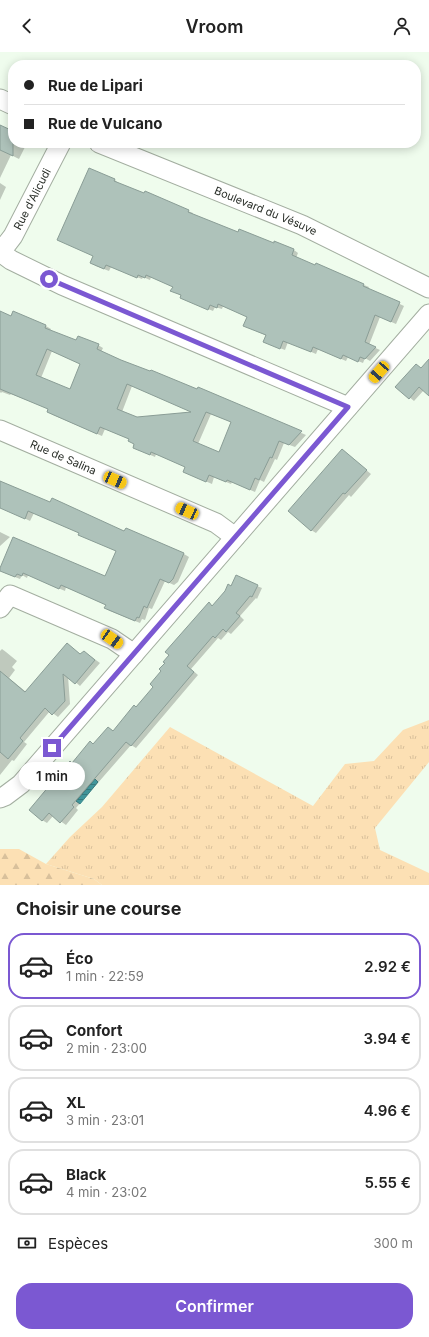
<!DOCTYPE html>
<html lang="fr">
<head>
<meta charset="utf-8">
<style>
	:root { --surface:#fff; --page:#f2f2f2; --text:#222; --muted:#767676; --line:#e0e0e0; --accent:#7b58d2 }
	body { margin:0; font-family:Inter,sans-serif; background:var(--page); color:var(--text); height:100vh; display:flex; flex-direction:column; font-size:15px; white-space:nowrap }
	* { box-sizing:border-box; margin:0 }
	p { font-size:13px; color:var(--muted) }
	.icon { flex:none; width:22px; height:22px; fill:none; stroke:currentColor; stroke-width:2; stroke-linecap:round; stroke-linejoin:round }
	.map { position:relative; height:833px; overflow:hidden }
	.details { display:flex; flex-direction:column; background:var(--surface); flex:1 }
	.details>* { flex:none }
	.top-card { position:absolute; left:8px; top:8px; width:413px; height:88px; border-radius:16px; box-shadow:0 2px 10px #0003; display:grid; align-content:center; height:88px; padding:0 16px; background:var(--surface) }
	.end { position:absolute; width:18px; height:18px; margin:-9px; border:5px solid #7b58d2; background:#fff; box-shadow:0 0 0 2px #fff }
	.from { border-radius:50% }
	.bubble { position:absolute; height:28px; border-radius:14px; background:var(--surface); box-shadow:0 2px 10px #0003; font-size:13px; font-weight:600; line-height:28px; text-align:center }
	.car { position:absolute; width:12px; height:24px; margin:-12px -6px; border-radius:5px; box-shadow:0 0 3px 1px #0007; background:linear-gradient(#f5c518 24%,#345 0 40%,#f5c518 0 76%,#345 0 86%,#f5c518 0) }
	.top-card b { display:flex; align-items:center; gap:14px; height:38px; font-size:15px }
	.top-card b+b { border-top:1px solid var(--line) }
	.top-card i { width:10px; height:10px; background:var(--text) }
	ul { padding:0; list-style:none }
	li { display:flex; align-items:center; gap:12px; height:66px; margin:0 8px 6px; padding:0 8px; border:2px solid var(--line); border-radius:16px }
	li div { flex:1 }
	li b { display:block; font-size:15px }
	li em { font-style:normal; font-weight:600 }
	li.on { border-color:var(--accent) }
	li>.icon { width:36px; height:36px; stroke-width:1.5 }
	h2 { padding:0 16px; font-size:18px; line-height:48px }
	.pay { display:flex; align-items:center; gap:10px; height:44px; padding:0 16px; font-size:15px }
	.pay p { margin-inline-start:auto }
	.cta { display:flex; gap:8px; margin-top:auto; padding:8px 16px }
	.cta a { flex:1; height:46px; border-radius:16px; background:var(--accent); color:#fff; font-size:16px; font-weight:600; line-height:46px; text-align:center }
	header { display:flex; justify-content:space-between; align-items:center; height:52px; padding:0 16px; background:var(--surface); font-size:18px; font-weight:600 }
	.map>svg:first-child { display:block }
</style>
</head>
<body>
<header><svg class="icon" aria-label="back" viewBox="0 0 24 24"><path d="M15 5l-7 7 7 7"/></svg>Vroom<svg class="icon" aria-label="person" viewBox="0 0 24 24"><circle cx="12" cy="8" r="4"/><path d="M4 21q1-7 8-7t8 7"/></svg></header>
<div class="map">
<svg width="429" height="833" viewBox="0 0 429 833">
	<defs>
		<pattern id="grass-tufts" width="24" height="20" patternUnits="userSpaceOnUse"><rect width="24" height="20" fill="#fce0b4"/><path d="M3 7l-1-3M5 7V3M7 7l1-3M15 17l-1-3M17 17v-4M19 17l1-3" fill="none" stroke="#d8c09b"/></pattern>
		<pattern id="forest-firs" width="22" height="20" patternUnits="userSpaceOnUse"><rect width="22" height="20" fill="#fce0b4"/><path d="M5 1l3.5 6h-7zM16 11l3.5 6h-7z" fill="#d8c09b"/></pattern>
		<pattern id="water-rules" width="6" height="5" patternUnits="userSpaceOnUse"><rect width="6" height="5" fill="#52bcc2"/><path d="M0 2.5h6" fill="none" stroke="#44999e"/></pattern>
	</defs>
	<rect width="100%" height="100%" fill="#effced"/>
	<!-- grass -->
	<path fill="url(#grass-tufts)" d="M429,668V710L375,776L380,798L429,821V833H102L94,827L46,812L70,785L102,755L170,675L313,754L345,712L374,709L403,678Z"/>
	<!-- forest -->
	<path fill="url(#forest-firs)" d="M0,797H19L46,812L94,827L102,833H0Z"/>
	<!-- water -->
	<path fill="url(#water-rules)" stroke="#459194" d="M95,727L98,730L80,752L76,749Z"/>
	<!-- shadow -->
	<path fill="#0003" fill-rule="evenodd" d="M0,74L13,80V91H27L19,107L11,103L0,126Z
		M90,118L115,128L119,132L188,159L193,161L192,163L238,181L274,193L275,191L294,198L298,201L296,206L316,214L317,212L364,233L369,235L368,237L404,254L396,272L380,265L369,293L380,298L370,309L365,306L363,311L348,305L346,309L318,297L316,302L288,290L285,298L269,292L267,284L249,276L248,265L223,254L222,257L215,255L213,259L186,248L182,244L172,239L174,235L151,225L150,228L143,225L142,227L111,215L109,219L96,214L91,211L94,204Z
		M0,131L6,135L0,148Z
		M0,261L11,266L46,274L51,277L50,279L77,290L98,293L103,296L101,300L121,309L197,338L198,336L306,383L295,395L284,391L277,408L275,407L264,430L260,428L255,440L232,430L231,432L214,425L212,432L189,422L186,415L156,402L155,405L139,398L130,387L105,377L102,384L53,363L48,360L49,357L11,342L10,343L2,340L1,341L0,340ZM52,299L81,312L70,338L41,326ZM132,334L193,360L137,366L122,360ZM211,362L232,370L219,401L198,392Z
		M429,309V343L424,338L414,349L397,335L422,317Z
		M342,398L371,422L351,445L349,443L316,481L311,478Z
		M0,429L51,452L125,480L126,477L184,502L189,505L178,530L174,533L165,529L152,557L149,556L145,568L142,567L140,571L110,559L105,556L107,553L66,535L65,539L28,523L27,526L22,523L20,527L5,521L0,518L105,525L117,499L84,485L80,481L34,461L30,469L0,454Z
		M0,480L10,485L0,494Z
		M257,534L262,536L257,547L256,546L240,564L244,568L231,582L228,580L221,588L218,586L191,617L198,623L136,696L131,693L76,756L78,758L66,773L53,764L47,771L42,768L73,712L94,693L109,676L114,679L155,634L163,619L209,552L213,554L232,535Z
		M68,593L81,603L84,600L89,603L100,611L80,634L68,624L70,652L58,665L50,659L24,690L27,692L14,709L12,708L0,723V599L2,597L6,600L17,609L12,615L15,618L9,626L26,640Z"/>
	<!-- building -->
	<path fill="#aec2ba" stroke="#8a9d96" fill-rule="evenodd" d="M0,73L13,79V104L0,98Z
		M89,116L115,127L114,129L144,141L145,139L189,158L188,160L238,180L239,177L274,191V189L294,197L292,203L315,213L316,211L364,232L363,234L400,250L391,270L375,263L365,290L376,295L365,307L360,305L358,310L343,303L341,307L313,295L311,300L283,289L280,297L263,290L266,283L243,274L247,265L218,252L217,256L210,253L208,258L180,246L181,243L170,239L173,235L146,223L145,226L138,223L137,226L106,213L104,217L90,211L93,204L57,188Z
		M0,259L11,264L13,259L46,273L45,276L76,288L78,284L99,292L97,297L121,308L150,319L151,318L197,337L198,335L302,379L289,393L279,389L272,406L270,405L259,428L255,426L250,438L227,428L226,430L209,423L206,430L183,420L185,415L151,400L150,403L133,396L134,392L128,389L129,387L100,375L97,382L47,360L48,357L0,337ZM47,297L80,312L70,337L36,323ZM127,332L191,360L137,365L117,357ZM206,360L231,370L219,400L193,389Z
		M429,307V344L419,335L409,347L395,335L416,312L421,316Z
		M342,397L367,418L345,442L343,441L311,479L288,459Z
		M0,429L50,450L52,446L124,479L126,476L184,501L173,527L169,531L160,527L147,556L144,554L139,566L137,565L135,569L104,556L106,553L61,533L59,537L23,521L22,524L17,522L15,525L0,519V516L13,485L105,524L116,499L78,483L79,481L28,459L25,467L0,456Z
		M236,523L258,533L252,545L250,544L236,561L240,564L226,580L223,577L215,586L213,584L187,614L194,620L131,694L126,690L72,753L74,755L60,771L49,761L42,769L29,758L70,709L72,711L90,689L93,692L108,675L113,679L134,653L136,655L153,635L150,632L161,619L159,617L165,611L163,610L169,603L165,600L209,550L212,554L225,539L228,532L231,534Z
		M67,591L80,602L84,599L95,608L75,632L63,622L65,649L52,663L45,656L20,686L23,689L8,707L0,700V619L25,640Z"/>
	<g fill="none" stroke-linecap="round" stroke-linejoin="round">
		<!-- street casing -->
		<g stroke="#a3aea0" stroke-width="21">
			<g id="street">
				<path d="M0,47L13,53"/>
				<path id="s1" d="M99,91L302,173L429,236"/>
				<path d="M0,200L11,208L62,233L348,355"/>
				<path id="s2" d="M0,201L13,184L61,91"/>
				<path id="s3" d="M0,378L216,471L235,485"/>
				<path d="M0,556L10,543L112,587L134,602"/>
				<path d="M0,746L5,744L21,732L429,262"/>
			</g>
		</g>
		<!-- street -->
		<use href="#street" stroke="#fff" stroke-width="19"/>
	</g>
	<g fill="none" stroke-linecap="round" stroke-linejoin="round">
		<!-- route -->
		<path stroke="#7b58d2" stroke-width="5" d="M49,227L348,355L52,696"/>
	</g>
	<g text-anchor="middle" stroke-width="3" stroke-linejoin="round" paint-order="stroke">
		<!-- street labels -->
		<g font-size="11" fill="#282d27" stroke="#fff">
			<text dy="4" stroke="none"><textPath href="#s2" startOffset="63">Rue d'Alicudi</textPath></text>
			<text dy="4" stroke="none"><textPath href="#s1" startOffset="180">Boulevard du Vésuve</textPath></text>
			<text dy="4" stroke="none"><textPath href="#s3" startOffset="69">Rue de Salina</textPath></text>
		</g>
	</g>
</svg>
<i class="end from" style="left:49px;top:227px"></i>
<i class="end" style="left:52px;top:696px"></i>
<div class="bubble" style="left:19px;top:710px;width:66px">1 min</div>
<i class="car" style="left:379px;top:320px;rotate:221deg"></i>
<i class="car" style="left:115px;top:428px;rotate:114deg"></i>
<i class="car" style="left:187px;top:459px;rotate:294deg"></i>
<i class="car" style="left:112px;top:587px;rotate:125deg"></i>
<div class="top-card">
<b><i class="from"></i>Rue de Lipari</b>
<b><i></i>Rue de Vulcano</b>
</div>
</div>
<section class="details">
<h2>Choisir une course</h2>
<ul>
<li class="on"><svg class="icon" aria-label="car" viewBox="0 0 24 24"><path d="M5 17H2v-5l4-1 3-4h7l3 4 3 1v5h-3M9 17h6M6 11h13"/><circle cx="7" cy="17" r="2"/><circle cx="17" cy="17" r="2"/></svg><div><b>Éco</b><p>1 min · 22:59</p></div><em>2.92 €</em></li>
<li><svg class="icon" aria-label="car" viewBox="0 0 24 24"><path d="M5 17H2v-5l4-1 3-4h7l3 4 3 1v5h-3M9 17h6M6 11h13"/><circle cx="7" cy="17" r="2"/><circle cx="17" cy="17" r="2"/></svg><div><b>Confort</b><p>2 min · 23:00</p></div><em>3.94 €</em></li>
<li><svg class="icon" aria-label="car" viewBox="0 0 24 24"><path d="M5 17H2v-5l4-1 3-4h7l3 4 3 1v5h-3M9 17h6M6 11h13"/><circle cx="7" cy="17" r="2"/><circle cx="17" cy="17" r="2"/></svg><div><b>XL</b><p>3 min · 23:01</p></div><em>4.96 €</em></li>
<li><svg class="icon" aria-label="car" viewBox="0 0 24 24"><path d="M5 17H2v-5l4-1 3-4h7l3 4 3 1v5h-3M9 17h6M6 11h13"/><circle cx="7" cy="17" r="2"/><circle cx="17" cy="17" r="2"/></svg><div><b>Black</b><p>4 min · 23:02</p></div><em>5.55 €</em></li>
</ul>
<div class="pay"><svg class="icon" aria-label="cash" viewBox="0 0 24 24"><path d="M3 7h18v10H3z"/><circle cx="12" cy="12" r="2"/></svg>Espèces<p>300 m</p></div>
<div class="cta"><a>Confirmer</a></div>
</section>
</body>
</html>
